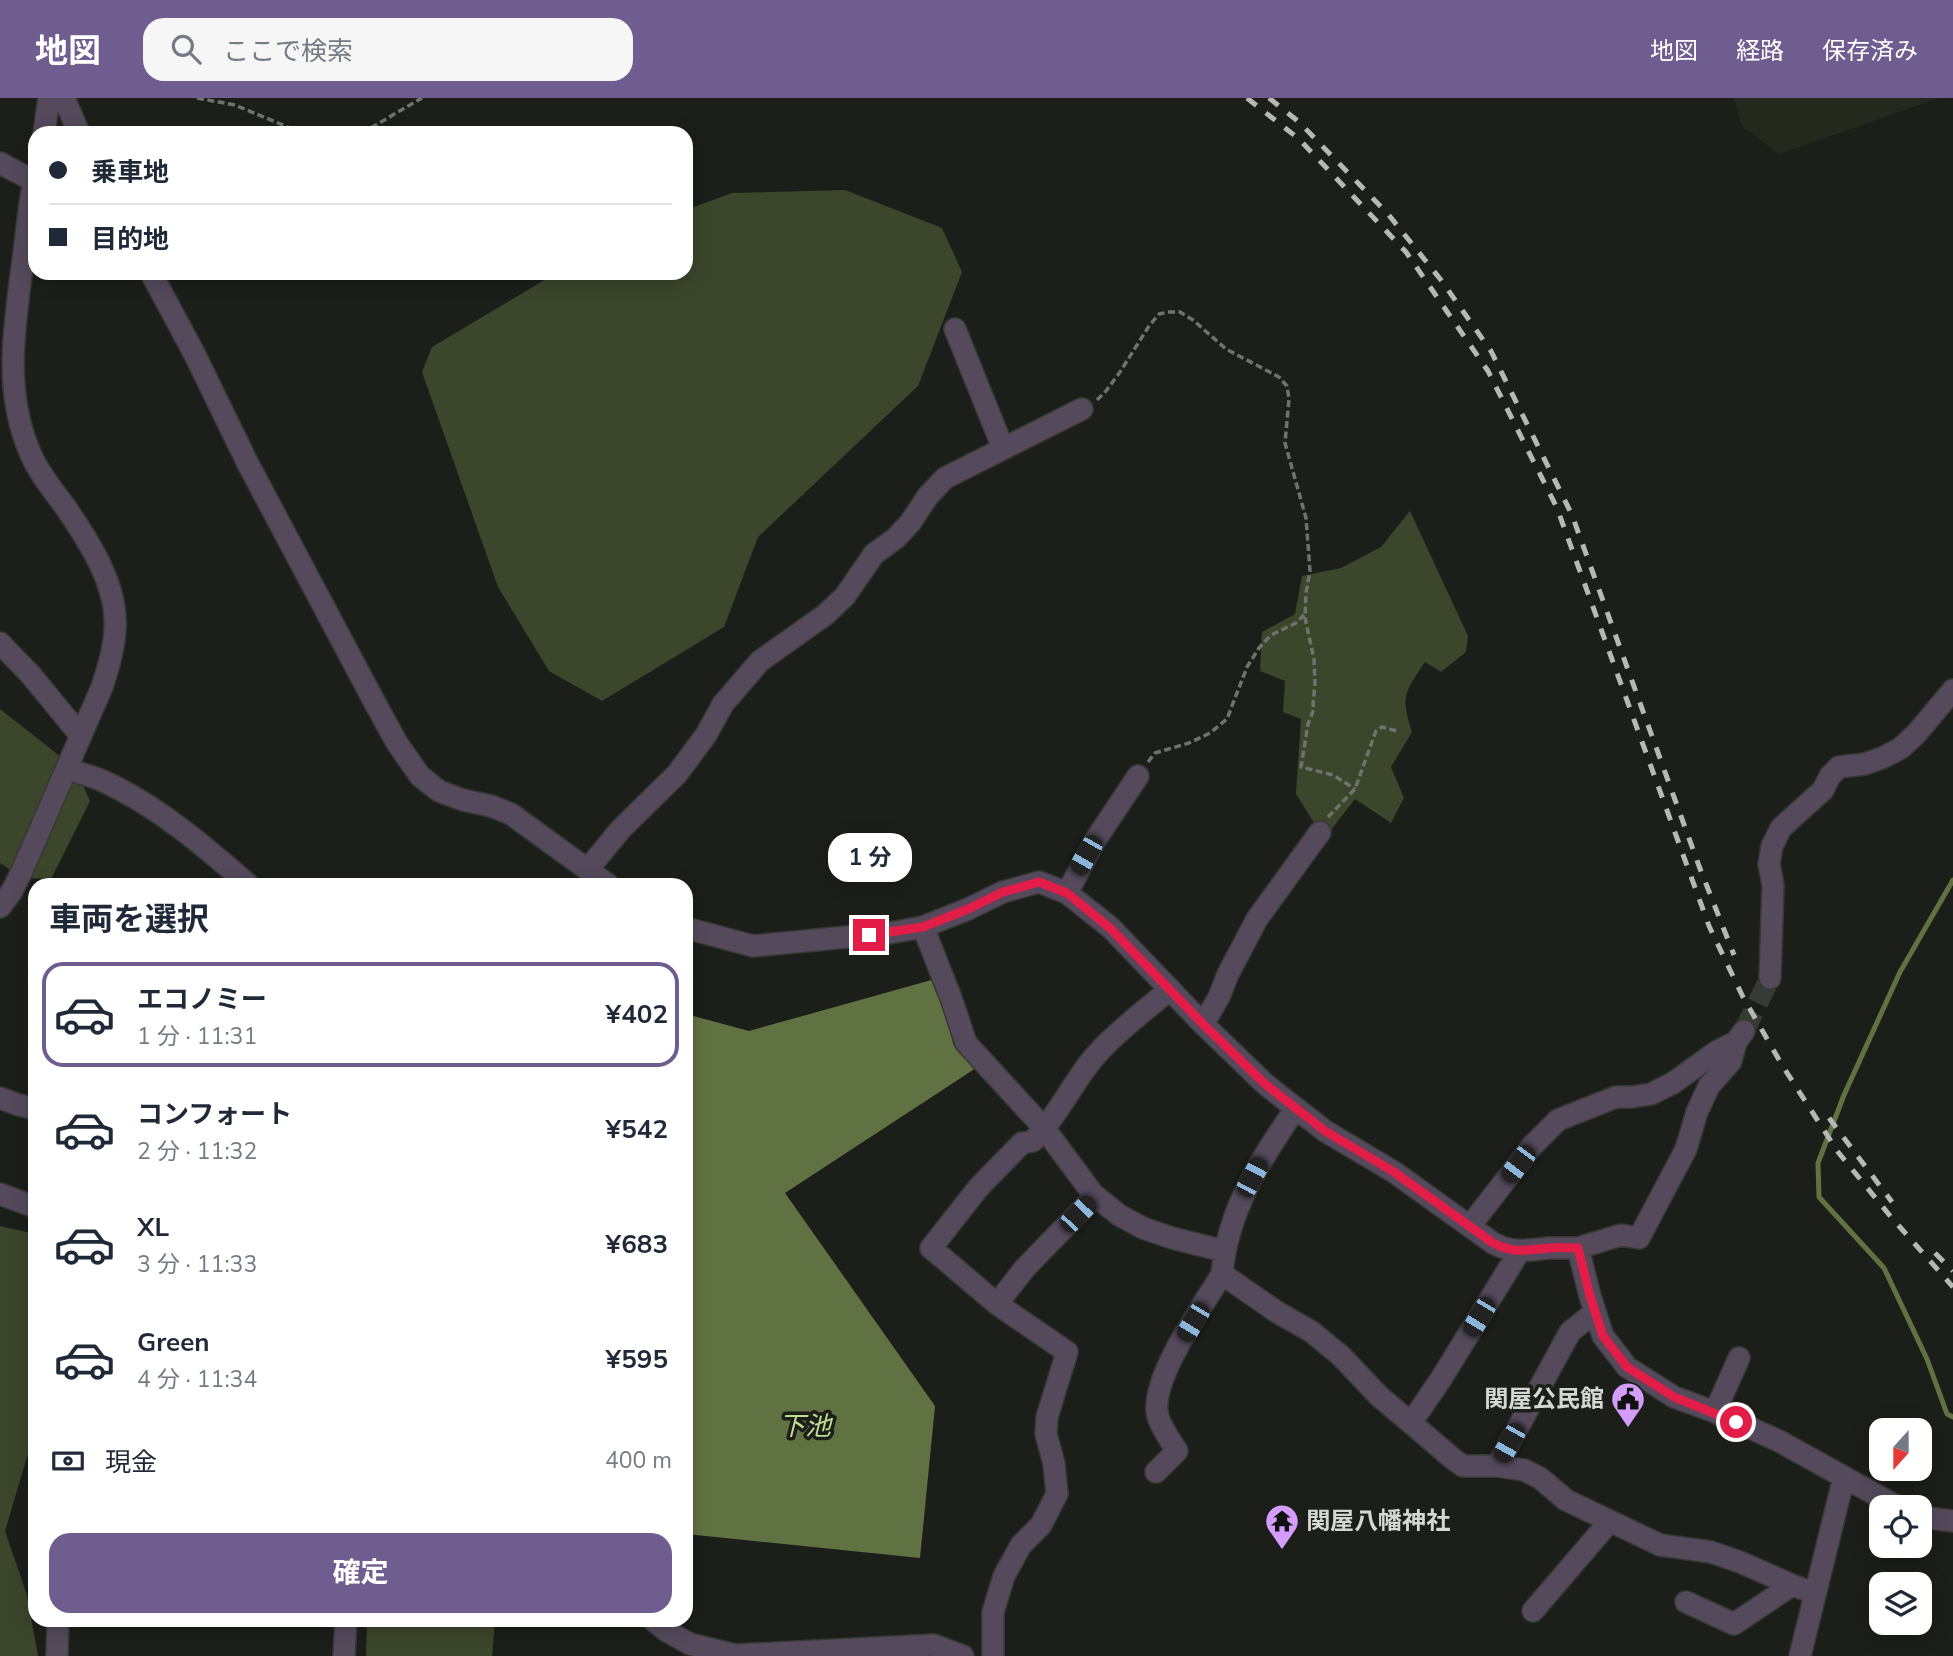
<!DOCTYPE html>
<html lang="ja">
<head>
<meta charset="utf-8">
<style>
	:root { --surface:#fff; --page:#f6f6f7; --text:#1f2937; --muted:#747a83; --line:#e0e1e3; --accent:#705d8f }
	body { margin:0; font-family:"Nunito Sans","Noto Sans JP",sans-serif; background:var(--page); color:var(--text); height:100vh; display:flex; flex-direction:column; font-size:26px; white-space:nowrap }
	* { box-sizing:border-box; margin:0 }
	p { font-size:23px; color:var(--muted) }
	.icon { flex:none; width:38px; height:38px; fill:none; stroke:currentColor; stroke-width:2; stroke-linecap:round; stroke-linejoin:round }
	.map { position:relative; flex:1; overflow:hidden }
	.drawer { position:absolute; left:28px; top:780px; width:665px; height:749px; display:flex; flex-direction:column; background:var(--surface); border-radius:21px; box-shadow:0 4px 18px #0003 }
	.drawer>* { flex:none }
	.top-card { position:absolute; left:28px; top:28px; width:665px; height:154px; border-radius:21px; box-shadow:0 4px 18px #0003; display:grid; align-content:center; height:154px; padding:0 21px; background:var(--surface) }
	.needle { width:46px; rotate:201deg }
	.buttons { position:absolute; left:1869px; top:1320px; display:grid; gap:14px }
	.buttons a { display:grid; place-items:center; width:63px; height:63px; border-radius:14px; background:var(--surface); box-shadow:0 4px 18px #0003; font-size:35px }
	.end { position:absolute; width:32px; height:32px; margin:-16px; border:9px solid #e11d48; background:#fff; box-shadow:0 0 0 4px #fff }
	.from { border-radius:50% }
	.bubble { position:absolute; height:49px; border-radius:21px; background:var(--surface); box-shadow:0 4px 18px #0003; font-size:23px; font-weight:700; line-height:49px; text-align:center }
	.car { position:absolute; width:21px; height:42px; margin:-21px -10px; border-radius:9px; box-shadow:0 0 5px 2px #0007; background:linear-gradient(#222 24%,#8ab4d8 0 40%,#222 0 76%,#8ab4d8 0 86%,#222 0) }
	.top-card b { display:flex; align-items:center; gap:24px; height:66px; font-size:26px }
	.top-card b+b { border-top:2px solid var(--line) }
	.top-card i { width:18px; height:18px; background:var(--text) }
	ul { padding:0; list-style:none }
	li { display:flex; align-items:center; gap:21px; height:105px; margin:0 14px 10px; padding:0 7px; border:4px solid transparent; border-radius:21px }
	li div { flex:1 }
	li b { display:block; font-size:26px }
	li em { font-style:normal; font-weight:700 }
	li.active { border-color:var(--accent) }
	li>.icon { width:63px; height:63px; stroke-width:1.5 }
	h2 { padding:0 21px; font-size:32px; line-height:84px }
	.pay { display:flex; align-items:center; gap:18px; height:77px; padding:0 21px; font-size:26px }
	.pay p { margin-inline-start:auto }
	.primary-button { display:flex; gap:14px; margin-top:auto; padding:14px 21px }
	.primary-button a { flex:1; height:80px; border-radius:21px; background:var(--accent); color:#fff; font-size:28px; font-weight:700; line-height:80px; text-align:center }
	header { display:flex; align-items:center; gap:42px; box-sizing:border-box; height:98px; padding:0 35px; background:var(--accent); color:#fff }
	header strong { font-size:33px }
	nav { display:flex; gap:38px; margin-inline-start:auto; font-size:24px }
	.search { width:490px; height:63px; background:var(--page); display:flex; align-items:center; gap:18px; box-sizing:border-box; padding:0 24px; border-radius:21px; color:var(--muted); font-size:26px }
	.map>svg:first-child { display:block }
</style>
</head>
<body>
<header>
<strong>地図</strong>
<div class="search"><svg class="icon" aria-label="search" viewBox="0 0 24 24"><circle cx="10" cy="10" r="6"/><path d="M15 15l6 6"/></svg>ここで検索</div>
<nav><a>地図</a><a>経路</a><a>保存済み</a></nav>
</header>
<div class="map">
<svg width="1953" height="1558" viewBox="0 0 1953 1558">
	<rect width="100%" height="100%" fill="#1c1f19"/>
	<!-- built -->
	<path fill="#24291d" d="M1734,0H1939L1779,56L1742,28Z"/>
	<!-- green -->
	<path fill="#3c462b" d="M845,92L942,130L962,174L918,288L758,439L724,529L602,603L549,573L498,489L422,274L432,249L556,175H686V112L732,95Z
		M1410,413L1468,538L1466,554L1441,574L1425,564C1405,594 1400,598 1412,634L1391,669L1404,700L1391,725L1355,701L1324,741L1296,696L1301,621L1283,614L1285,583L1260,573L1262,534L1295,516L1302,478L1341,470L1381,449Z
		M0,611L75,670L90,703L51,781L23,780L0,765Z
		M0,1128L35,1136V1332L5,1433L27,1497L38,1558H0Z
		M367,1523H495L492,1558H366Z"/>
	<!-- water -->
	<path fill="#617242" d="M935,881L954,948L976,970L785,1095L935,1308L920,1460L686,1436V916L749,933Z"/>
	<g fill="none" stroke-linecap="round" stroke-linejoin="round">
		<!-- stream -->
		<path stroke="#617242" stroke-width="5" d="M1953,782L1900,874L1844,997L1818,1065L1819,1099L1884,1170L1927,1261L1947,1316L1953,1319"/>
		<!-- minor-tunnel -->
		<path stroke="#383b35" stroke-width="21" stroke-dasharray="21 10" stroke-linecap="butt" d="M1744,933L1770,880"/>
		<!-- minor casing -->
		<g stroke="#363933" stroke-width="24">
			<path id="minor" d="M64,0L79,35
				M44,35L49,0
				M0,65L34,83
				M151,175L195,257L247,364L375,605L397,645L420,678L439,693L463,702L491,708L511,716L610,788
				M955,231L1003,350
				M0,545L30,576L81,638
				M67,671C79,675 92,678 103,683C158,708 205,749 250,788
				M588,771L621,731L677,676L706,637L723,606L760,563L825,517L845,498L874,456L896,440L910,425L928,398L945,380L1082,311
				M1067,795L1096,741L1138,678
				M0,809L12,793L22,773L102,589C108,571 114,552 115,532C118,488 90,445 66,410C53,392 37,373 29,352C3,290 15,225 23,162C27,133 29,104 35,77
				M923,829L951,900L966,945L1044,1030L1033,1043L1022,1045L979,1089L931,1150L997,1206L1067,1254L1047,1319L1046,1336L1054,1366L1057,1396L1041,1427L1021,1447L1004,1478L993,1514V1558
				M686,830L753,848L889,835L923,829L968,811L1003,794L1039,784L1067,795L1111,830L1203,926L1265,986L1325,1033L1394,1074L1493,1145C1513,1156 1528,1152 1549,1150C1559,1150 1568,1150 1578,1150L1590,1198L1603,1238L1627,1269L1674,1299L1715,1314L1779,1343L1898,1409
				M1770,880L1773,787L1769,766L1772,748L1781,730L1823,692L1830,678L1839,669L1865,666L1884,659L1901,650L1917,635L1953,592
				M1170,891C1146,912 1118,932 1097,956C1076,979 1064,1007 1044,1030L1093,1096L1119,1117L1143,1130L1172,1140L1224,1153
				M1203,926L1219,899L1228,876L1257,821L1320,734
				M0,1000L19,1007L35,1011
				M1296,1010C1261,1060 1227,1114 1222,1176L1277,1214L1312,1234L1341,1258L1379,1298L1411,1325L1441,1281L1519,1154
				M0,1096L35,1109
				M1470,1128L1532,1048L1558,1022L1616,999H1632L1651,996L1673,985L1716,954L1736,944L1744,933
				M1578,1150L1621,1137L1639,1140L1686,1051L1697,1014L1709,988L1731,963L1736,944
				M997,1206L1025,1170L1095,1098
				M1715,1314L1739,1260
				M1411,1325L1452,1360L1463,1368H1497L1570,1234L1595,1214
				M1497,1368L1524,1372L1540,1380L1566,1402L1660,1447L1711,1454L1740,1464L1792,1487
				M1156,1374L1177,1353C1170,1342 1162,1331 1158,1319C1148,1283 1203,1208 1222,1176
				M1920,1419L1953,1423
				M1686,1504L1734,1526L1792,1487L1803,1491
				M1533,1513L1610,1423
				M653,1522L665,1532L690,1546L735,1557L934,1547L963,1558
				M57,1558L58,1522
				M344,1558L346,1522
				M1800,1558L1844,1379"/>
		</g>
		<!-- path -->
		<path stroke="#6f726d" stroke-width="3.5" stroke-dasharray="7 3.5" stroke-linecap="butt" d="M197,0L235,7L302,35
			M362,35L422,0
			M1097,302L1106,293L1120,274L1149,228L1159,216L1169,214H1180L1193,222L1226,251L1279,279L1287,288L1289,301L1285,345L1306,420L1310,473L1306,495L1305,520L1314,561L1315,586L1313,606L1314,611L1308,626L1301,669L1333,677L1355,691
			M1148,664L1155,655L1189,645L1210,635L1227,621L1247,569L1259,550L1271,537L1296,525L1304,517
			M1328,719L1355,691L1376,633L1382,629L1397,633"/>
		<!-- minor -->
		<use href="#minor" stroke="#544a5c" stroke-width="21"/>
		<!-- rail -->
		<path stroke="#b6b8b4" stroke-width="5" stroke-dasharray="12 12" stroke-linecap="butt" d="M1247,0L1299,41L1406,154L1488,273L1557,410L1709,828L1743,899L1782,967L1838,1054L1891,1119L1953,1189
			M1269,0L1299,24L1388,116L1441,182L1491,253L1572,417L1699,768L1734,857
			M1829,1020L1892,1104
			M1935,1155L1953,1173"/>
	</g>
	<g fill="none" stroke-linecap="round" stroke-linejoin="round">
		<!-- route -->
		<path stroke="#e11d48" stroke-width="9" d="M869,837L923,829L968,811L1003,794L1039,784L1067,795L1111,831L1203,926L1265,986L1325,1033L1394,1074L1493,1145C1514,1156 1527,1152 1549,1150C1559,1149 1569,1150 1578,1150L1590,1198L1603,1238L1627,1269L1674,1299L1736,1324"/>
	</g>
	<!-- icons -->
	<defs>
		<g id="civic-pin" transform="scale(1.75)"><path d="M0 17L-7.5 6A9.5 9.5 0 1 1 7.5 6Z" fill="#d49cfb" stroke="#1c1f19"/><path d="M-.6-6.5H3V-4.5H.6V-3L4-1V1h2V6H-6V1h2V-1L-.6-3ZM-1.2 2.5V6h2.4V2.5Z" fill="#111"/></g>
		<g id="temple-pin" transform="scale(1.75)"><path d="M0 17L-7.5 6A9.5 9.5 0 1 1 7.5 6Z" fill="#d49cfb" stroke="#1c1f19"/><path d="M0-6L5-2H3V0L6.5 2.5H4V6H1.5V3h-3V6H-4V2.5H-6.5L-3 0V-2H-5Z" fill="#111"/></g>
	</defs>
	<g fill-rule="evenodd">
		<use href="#civic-pin" x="1628" y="1301"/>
		<use href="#temple-pin" x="1282" y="1423"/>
	</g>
	<g text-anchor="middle" stroke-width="7" stroke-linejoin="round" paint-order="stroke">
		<!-- poi labels -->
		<g font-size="24" font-weight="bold" fill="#d5d7d3" stroke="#1c1f19" text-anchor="end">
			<text x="1604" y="1309">関屋公民館</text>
			<text x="1306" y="1431" text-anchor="start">関屋八幡神社</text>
		</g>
		<!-- water labels -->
		<g font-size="26" font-style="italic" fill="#c0dc91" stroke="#1c1f19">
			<text x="805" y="1337">下池</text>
		</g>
	</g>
</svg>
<div class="buttons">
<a><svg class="needle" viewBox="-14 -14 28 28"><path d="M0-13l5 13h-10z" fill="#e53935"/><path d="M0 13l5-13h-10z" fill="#747a83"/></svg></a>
<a><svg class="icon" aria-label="locate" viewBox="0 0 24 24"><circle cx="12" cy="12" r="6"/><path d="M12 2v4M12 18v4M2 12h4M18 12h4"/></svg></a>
<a><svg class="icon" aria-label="layers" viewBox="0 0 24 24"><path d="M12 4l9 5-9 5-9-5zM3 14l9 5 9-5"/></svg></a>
</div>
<i class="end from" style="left:1736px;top:1324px"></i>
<i class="end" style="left:869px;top:837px"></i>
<div class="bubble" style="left:828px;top:735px;width:84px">1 分</div>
<i class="car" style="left:1086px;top:757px;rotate:210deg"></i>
<i class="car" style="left:1518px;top:1066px;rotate:217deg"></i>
<i class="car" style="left:1252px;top:1079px;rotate:28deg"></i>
<i class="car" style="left:1078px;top:1116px;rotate:44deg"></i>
<i class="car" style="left:1479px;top:1219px;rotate:211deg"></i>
<i class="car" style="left:1193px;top:1224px;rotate:211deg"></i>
<i class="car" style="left:1509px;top:1345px;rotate:209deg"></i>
<div class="top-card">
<b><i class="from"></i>乗車地</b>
<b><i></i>目的地</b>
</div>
<section class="drawer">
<h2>車両を選択</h2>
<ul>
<li class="active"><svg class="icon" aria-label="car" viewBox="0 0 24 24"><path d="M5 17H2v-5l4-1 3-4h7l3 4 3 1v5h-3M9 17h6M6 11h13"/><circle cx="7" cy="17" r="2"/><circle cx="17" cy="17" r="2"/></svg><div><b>エコノミー</b><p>1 分 · 11:31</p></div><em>¥402</em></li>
<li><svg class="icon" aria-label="car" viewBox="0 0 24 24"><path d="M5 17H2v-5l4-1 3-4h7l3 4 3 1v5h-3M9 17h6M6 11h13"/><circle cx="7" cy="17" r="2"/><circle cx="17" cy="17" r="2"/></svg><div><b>コンフォート</b><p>2 分 · 11:32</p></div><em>¥542</em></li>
<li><svg class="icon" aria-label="car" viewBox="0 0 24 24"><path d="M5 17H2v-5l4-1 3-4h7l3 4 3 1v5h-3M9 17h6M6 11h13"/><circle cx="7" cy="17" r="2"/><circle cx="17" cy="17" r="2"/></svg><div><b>XL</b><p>3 分 · 11:33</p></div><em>¥683</em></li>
<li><svg class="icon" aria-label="car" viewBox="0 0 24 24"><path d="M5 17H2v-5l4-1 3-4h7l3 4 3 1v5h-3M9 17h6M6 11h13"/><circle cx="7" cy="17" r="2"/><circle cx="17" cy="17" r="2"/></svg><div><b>Green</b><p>4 分 · 11:34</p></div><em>¥595</em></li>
</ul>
<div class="pay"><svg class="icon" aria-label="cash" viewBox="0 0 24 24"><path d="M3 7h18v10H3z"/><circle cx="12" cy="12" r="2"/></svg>現金<p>400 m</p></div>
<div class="primary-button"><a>確定</a></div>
</section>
</div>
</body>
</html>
